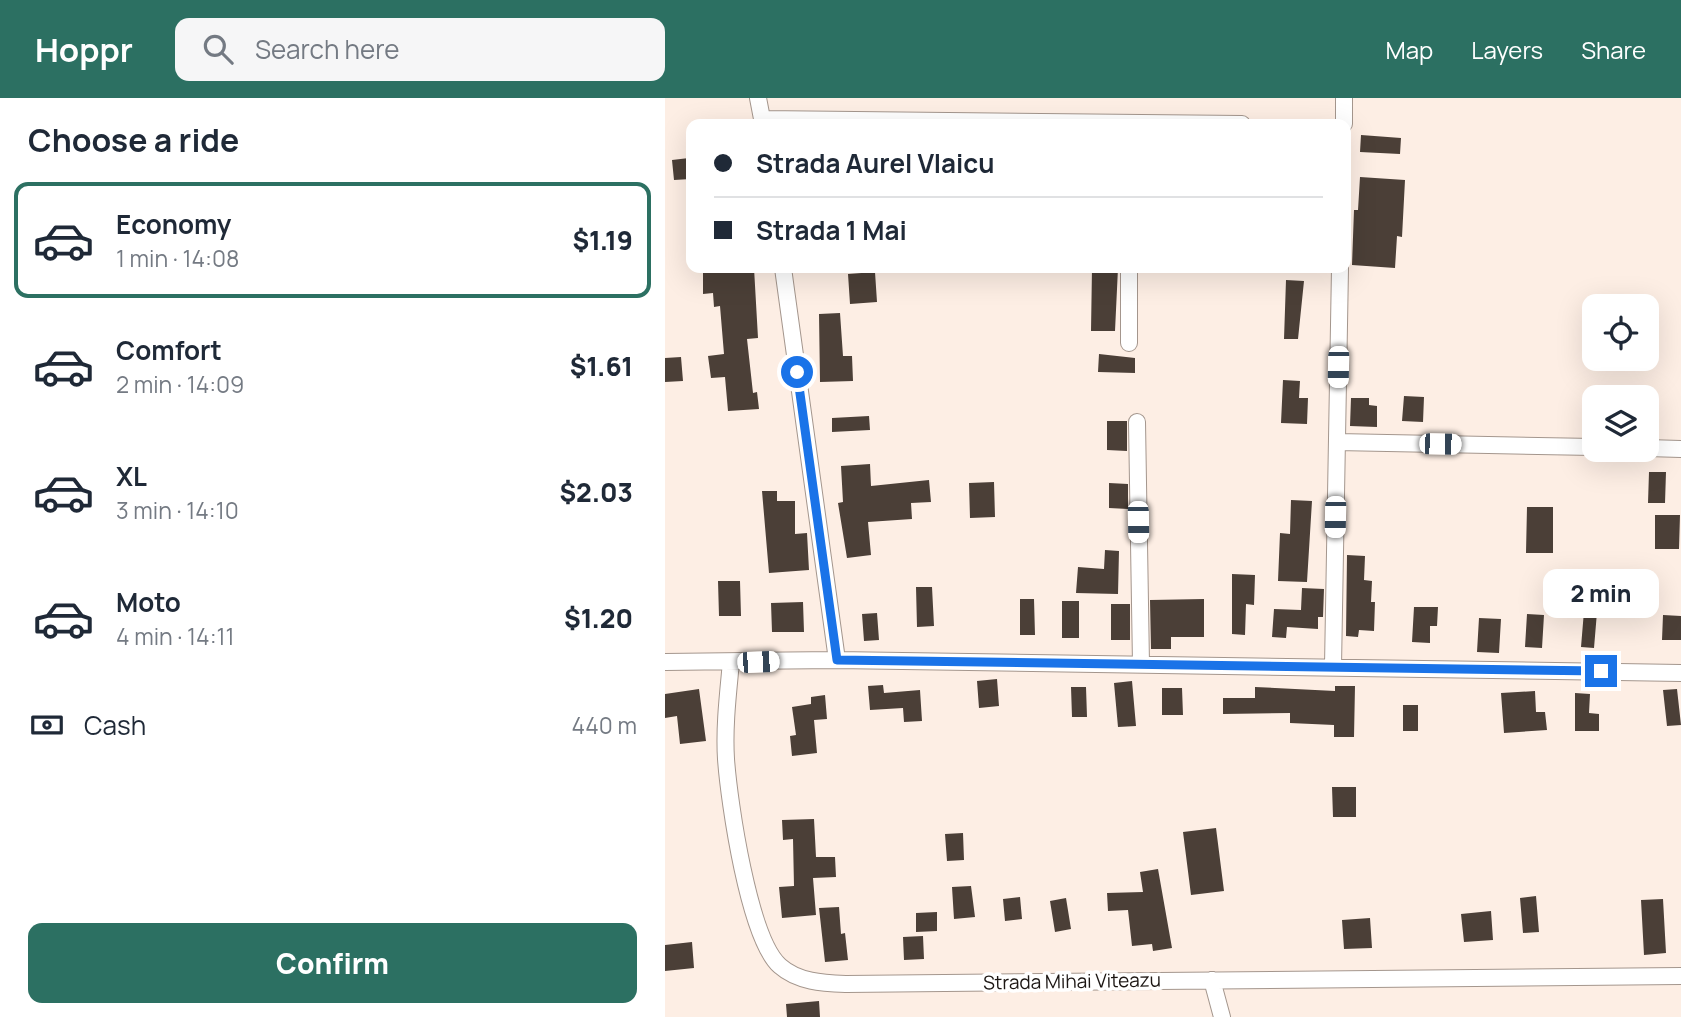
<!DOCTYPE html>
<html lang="en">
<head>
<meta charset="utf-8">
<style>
	:root { --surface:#fff; --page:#f6f6f7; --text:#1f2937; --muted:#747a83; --line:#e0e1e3; --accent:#2c7062 }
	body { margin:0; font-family:Manrope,sans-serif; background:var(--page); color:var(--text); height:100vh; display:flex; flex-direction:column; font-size:26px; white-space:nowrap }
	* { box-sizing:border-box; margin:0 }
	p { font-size:23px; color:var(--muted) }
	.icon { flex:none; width:38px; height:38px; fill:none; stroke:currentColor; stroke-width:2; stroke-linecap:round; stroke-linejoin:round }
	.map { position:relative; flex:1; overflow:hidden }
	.details { display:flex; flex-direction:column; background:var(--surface); width:665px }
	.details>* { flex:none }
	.top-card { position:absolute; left:21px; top:21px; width:665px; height:154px; border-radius:14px; box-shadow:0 7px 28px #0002; display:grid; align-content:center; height:154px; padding:0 28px; background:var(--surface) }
	.tools { position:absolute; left:917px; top:196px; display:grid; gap:14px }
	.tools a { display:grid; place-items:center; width:77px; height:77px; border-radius:14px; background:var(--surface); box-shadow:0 7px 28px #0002; font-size:35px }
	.end { position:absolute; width:32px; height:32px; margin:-16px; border:9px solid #1a73e8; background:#fff; box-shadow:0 0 0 4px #fff }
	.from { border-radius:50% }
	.bubble { position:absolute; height:49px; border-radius:14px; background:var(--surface); box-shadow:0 7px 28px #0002; font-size:23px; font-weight:800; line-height:49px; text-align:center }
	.car { position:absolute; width:21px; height:42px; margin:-21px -10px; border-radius:9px; box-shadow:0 0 5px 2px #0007; background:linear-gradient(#fff 24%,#345 0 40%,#fff 0 76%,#345 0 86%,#fff 0) }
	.top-card b { display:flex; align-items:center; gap:24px; height:66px; font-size:26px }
	.top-card b+b { border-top:2px solid var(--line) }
	.top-card i { width:18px; height:18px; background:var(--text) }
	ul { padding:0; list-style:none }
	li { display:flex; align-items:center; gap:21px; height:116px; margin:0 14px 10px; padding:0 14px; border:4px solid transparent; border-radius:14px }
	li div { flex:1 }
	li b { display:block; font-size:26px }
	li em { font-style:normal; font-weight:800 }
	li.current { border-color:var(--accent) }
	li>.icon { width:63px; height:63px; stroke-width:1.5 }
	h2 { padding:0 28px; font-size:32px; line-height:84px }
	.pay { display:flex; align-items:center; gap:18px; height:77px; padding:0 28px; font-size:26px }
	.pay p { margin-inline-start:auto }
	.action { display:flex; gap:14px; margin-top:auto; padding:14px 28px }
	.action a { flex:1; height:80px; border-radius:14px; background:var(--accent); color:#fff; font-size:28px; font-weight:800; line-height:80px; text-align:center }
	header { display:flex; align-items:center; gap:42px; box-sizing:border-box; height:98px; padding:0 35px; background:var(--accent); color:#fff }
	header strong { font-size:33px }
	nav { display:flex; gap:38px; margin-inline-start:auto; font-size:24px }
	.search { width:490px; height:63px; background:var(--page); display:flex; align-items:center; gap:18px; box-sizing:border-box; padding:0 24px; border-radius:14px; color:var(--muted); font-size:26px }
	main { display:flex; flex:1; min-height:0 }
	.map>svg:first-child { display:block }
</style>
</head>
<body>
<header>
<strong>Hoppr</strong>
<div class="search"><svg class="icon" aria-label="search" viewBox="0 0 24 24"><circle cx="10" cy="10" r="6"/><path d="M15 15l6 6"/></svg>Search here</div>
<nav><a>Map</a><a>Layers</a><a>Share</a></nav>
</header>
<main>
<section class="details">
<h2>Choose a ride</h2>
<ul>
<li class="current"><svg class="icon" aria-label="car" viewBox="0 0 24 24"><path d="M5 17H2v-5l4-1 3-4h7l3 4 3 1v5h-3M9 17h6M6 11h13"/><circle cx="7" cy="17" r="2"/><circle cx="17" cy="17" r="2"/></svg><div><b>Economy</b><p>1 min · 14:08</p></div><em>$1.19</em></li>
<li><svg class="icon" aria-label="car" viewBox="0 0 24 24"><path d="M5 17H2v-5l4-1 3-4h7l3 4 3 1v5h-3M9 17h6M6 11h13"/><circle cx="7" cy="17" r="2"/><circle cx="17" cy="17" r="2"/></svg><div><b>Comfort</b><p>2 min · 14:09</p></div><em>$1.61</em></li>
<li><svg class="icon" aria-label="car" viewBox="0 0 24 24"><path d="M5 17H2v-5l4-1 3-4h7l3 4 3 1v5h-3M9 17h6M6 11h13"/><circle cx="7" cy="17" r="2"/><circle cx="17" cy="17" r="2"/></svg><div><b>XL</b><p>3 min · 14:10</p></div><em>$2.03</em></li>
<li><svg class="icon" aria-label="car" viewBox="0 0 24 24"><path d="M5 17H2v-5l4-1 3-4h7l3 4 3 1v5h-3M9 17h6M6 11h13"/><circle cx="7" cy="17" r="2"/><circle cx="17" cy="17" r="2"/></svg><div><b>Moto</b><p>4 min · 14:11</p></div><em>$1.20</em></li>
</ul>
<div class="pay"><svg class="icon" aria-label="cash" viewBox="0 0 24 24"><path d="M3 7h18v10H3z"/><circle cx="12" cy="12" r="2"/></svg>Cash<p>440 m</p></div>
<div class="action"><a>Confirm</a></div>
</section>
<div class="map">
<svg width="1016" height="919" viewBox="0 0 1016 919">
	<rect width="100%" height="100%" fill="#fdeee4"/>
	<!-- building -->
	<path fill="#4b3f37" d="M696,37L736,40L735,56L695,54Z
		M24,60L26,81L9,82L7,62Z
		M695,79L740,82L737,139L732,138L730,170L687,167L689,112H693Z
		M38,170H89L93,240L82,241L88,295L92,294L94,311L63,313L60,279L46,280L43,258L59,256L55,208L49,209L48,195L38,196Z
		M427,170H453L450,233H426Z
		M210,174L212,204L185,206L183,176Z
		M621,182L639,183L633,241H619Z
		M175,215L178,258H187L188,283L155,284L154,216Z
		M434,256L470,260V275L433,274Z
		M16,259L18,283L0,284V260Z
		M618,282L635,283L634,300H643L642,326L616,325Z
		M739,298L759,299L758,324L737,323Z
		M686,300H704V307L712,308V329L685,328Z
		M204,318L205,332L167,334V320Z
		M442,323H462V353L442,352Z
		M205,366L206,388L264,382L266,404L246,405L247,421L203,424L206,457L182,460L173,405L178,404L176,368Z
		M984,374H1001L1000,405H983Z
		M329,384L330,419L305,420L304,385Z
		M444,385L463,386V411L444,410Z
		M97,393H112V403H130V436L142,435L144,472L104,475Z
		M626,402L647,403L642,484L613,483L615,435L625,436Z
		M862,409H888V455H861Z
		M990,417H1015L1014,451H990Z
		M440,452L454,453L453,496L411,495L413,469L439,471Z
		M682,457L700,458L699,482L707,483L706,504H710L709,533L694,532L693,539L681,538Z
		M567,476L590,477L589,507L581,506L580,537L567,536Z
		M53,483H75L76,518H54Z
		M251,489H267L269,528L252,529Z
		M637,490L659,491L658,519H653V531L622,529L621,540L607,539L609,511L636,512Z
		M355,501H369L370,537H355Z
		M539,501V539H506V551H486L485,502Z
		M397,503H414V540H397Z
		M138,504L139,534H107L106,505Z
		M446,506H465V542H446Z
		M749,509H773L772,528H765V545L747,544Z
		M919,513L932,514L929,550L916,549Z
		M212,515L214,542L199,543L197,516Z
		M862,516L879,517L877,550L860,549Z
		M998,517L1016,518V542H997Z
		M814,520L836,521L834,555L812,554Z
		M332,581L334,608L314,610L312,583Z
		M467,583L471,628L453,629L449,585Z
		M218,587L219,595L255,592L257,623L239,624L238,610L205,612L203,588Z
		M670,588H690L689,639H669V627L625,625V615L558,616V600H590V589L670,593Z
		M406,589H421L422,619H407Z
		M497,590H517L518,617H497Z
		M34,591L41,643L15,646L12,618L0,620V596Z
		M1012,591L1016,627L1002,628L998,592Z
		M870,593L871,614H880L882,632L839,635L836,595Z
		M910,595L925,596L924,615L934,616V633H910Z
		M160,597L162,621L149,622L152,655L127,658L125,638L131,637L127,609L146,606V599Z
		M738,607H753V633H738Z
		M667,689H691V719H668Z
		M149,721L151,759H170L171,779L148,780L151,817L117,820L114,789L129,788L128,741L118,742L117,722Z
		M551,730L559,793L526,797L518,734Z
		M298,735L299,762L282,763L280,736Z
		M493,771L507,850L488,853L487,846L467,848L463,812L443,813L442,795L478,794L475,774Z
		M306,788L310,819L289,821L287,789Z
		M871,798L874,834L858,835L855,800Z
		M355,799L357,821L340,823L338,801Z
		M401,800L406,831L390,834L385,803Z
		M998,801L1001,855L979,857L976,802Z
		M174,809L176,836L180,835L183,862L160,864L154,810Z
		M826,813L828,842L799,844L796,816Z
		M272,814V833L251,834V815Z
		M705,820L707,850L679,851L677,822Z
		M258,838L259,861L239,862L238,839Z
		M27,844L29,870L0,873V847Z
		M154,903L155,919H122L121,906Z"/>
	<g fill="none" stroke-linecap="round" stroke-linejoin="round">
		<!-- street casing -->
		<g stroke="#a4968d" stroke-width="18">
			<path id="street" d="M93,0L98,26
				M97,21L577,26
				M679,26V0
				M118,170L172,562
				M464,245V170
				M472,324L476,566
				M672,344L929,349
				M982,350L1016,351
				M0,564L172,562L1016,575
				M66,564C63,596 59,629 61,661C64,704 84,841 115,868C133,884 158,885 181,886L1016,878
				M668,568L675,170
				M547,882L557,919"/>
		</g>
		<!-- street -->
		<use href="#street" stroke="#fff" stroke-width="16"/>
	</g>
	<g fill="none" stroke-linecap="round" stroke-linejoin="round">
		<!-- route -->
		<path stroke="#1a73e8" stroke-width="9" d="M132,274L172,562L936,573"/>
	</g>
	<g text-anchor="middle" stroke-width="7" stroke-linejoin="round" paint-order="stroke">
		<!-- street labels -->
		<g font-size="19" fill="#1b1512" stroke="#fff">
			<text transform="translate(407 883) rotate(-1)" y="7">Strada Mihai Viteazu</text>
		</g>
	</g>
</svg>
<div class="tools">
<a><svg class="icon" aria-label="locate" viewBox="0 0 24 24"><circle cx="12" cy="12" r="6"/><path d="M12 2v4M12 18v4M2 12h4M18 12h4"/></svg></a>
<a><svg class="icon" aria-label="layers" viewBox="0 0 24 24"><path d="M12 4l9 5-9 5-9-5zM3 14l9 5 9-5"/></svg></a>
</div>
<i class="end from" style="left:132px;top:274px"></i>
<i class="end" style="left:936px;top:573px"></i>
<div class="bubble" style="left:878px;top:471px;width:116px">2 min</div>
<i class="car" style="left:673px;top:269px;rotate:181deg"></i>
<i class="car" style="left:775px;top:346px;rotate:91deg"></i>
<i class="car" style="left:670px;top:419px;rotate:181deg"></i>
<i class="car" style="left:473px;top:424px;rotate:179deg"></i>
<i class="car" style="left:93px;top:564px;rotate:88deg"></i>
<div class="top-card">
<b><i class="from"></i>Strada Aurel Vlaicu</b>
<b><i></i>Strada 1 Mai</b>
</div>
</div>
</main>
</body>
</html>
